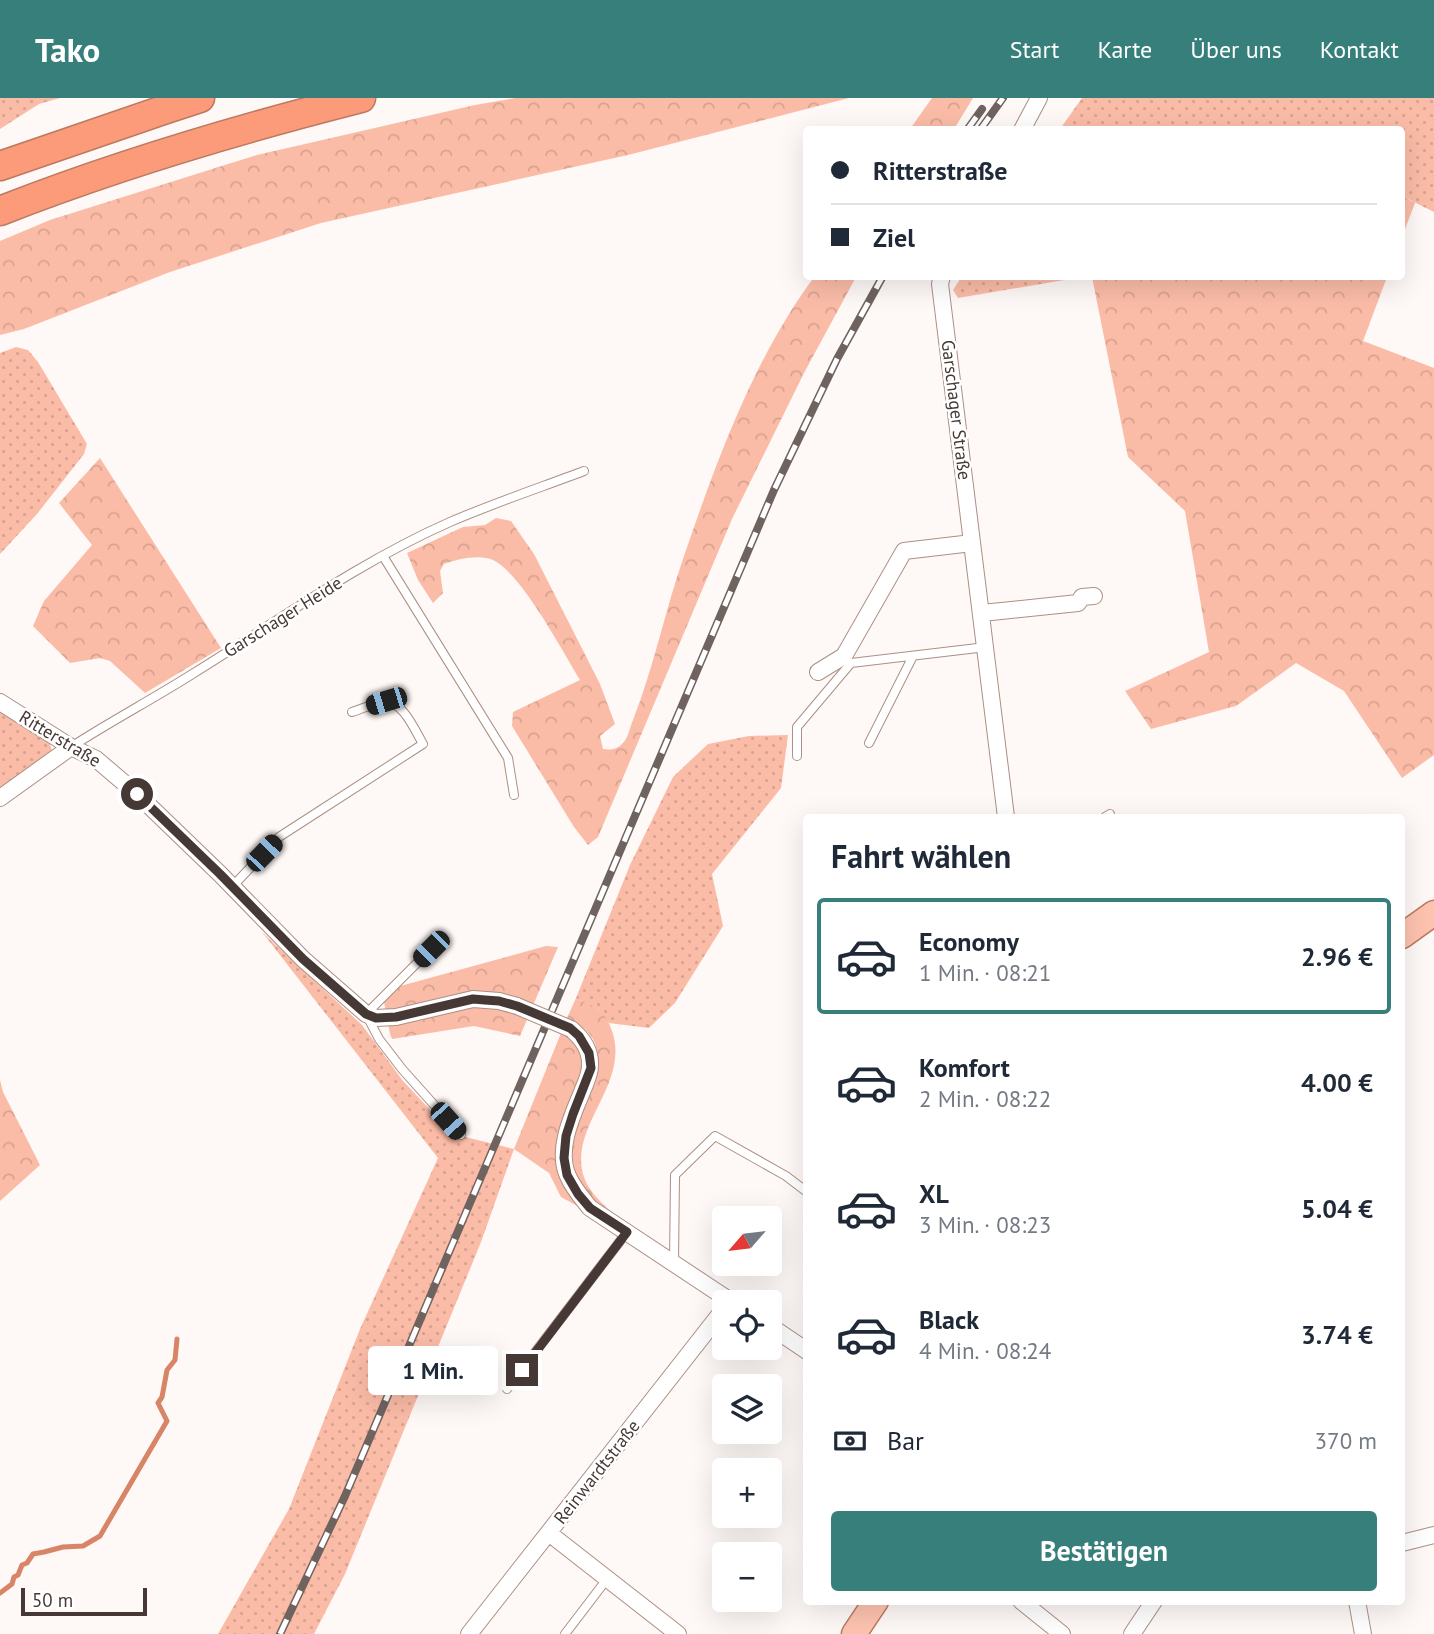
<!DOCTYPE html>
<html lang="de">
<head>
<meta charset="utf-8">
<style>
	:root { --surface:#fff; --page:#f6f6f7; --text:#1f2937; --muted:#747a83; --line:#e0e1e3; --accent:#377f7b }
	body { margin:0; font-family:"PT Sans",sans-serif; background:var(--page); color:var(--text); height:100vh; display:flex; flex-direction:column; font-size:26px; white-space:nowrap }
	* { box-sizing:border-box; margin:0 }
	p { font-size:23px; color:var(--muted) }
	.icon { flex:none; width:38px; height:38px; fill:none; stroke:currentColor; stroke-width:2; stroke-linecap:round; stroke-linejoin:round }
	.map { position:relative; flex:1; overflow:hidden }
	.side { position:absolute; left:803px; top:716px; width:602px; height:791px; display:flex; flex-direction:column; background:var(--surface); border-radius:7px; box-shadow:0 7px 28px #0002 }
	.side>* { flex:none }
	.banner { position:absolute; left:803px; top:28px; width:602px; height:154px; border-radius:7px; box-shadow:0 7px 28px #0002; display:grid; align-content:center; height:154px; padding:0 28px; background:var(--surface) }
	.needle { width:46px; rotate:242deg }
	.fabs { position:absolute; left:712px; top:1108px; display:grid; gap:14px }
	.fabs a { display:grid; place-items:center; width:70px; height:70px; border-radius:7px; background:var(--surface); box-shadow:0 7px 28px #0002; font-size:35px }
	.scale { position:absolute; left:21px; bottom:18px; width:126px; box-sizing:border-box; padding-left:7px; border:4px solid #463935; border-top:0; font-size:19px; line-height:24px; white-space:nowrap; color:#463935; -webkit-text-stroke:5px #fff; paint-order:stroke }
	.end { position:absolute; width:32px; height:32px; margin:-16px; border:9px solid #463935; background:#fff; box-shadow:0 0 0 4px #fff }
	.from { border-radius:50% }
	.bubble { position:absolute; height:49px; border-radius:7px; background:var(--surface); box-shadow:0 7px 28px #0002; font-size:23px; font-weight:800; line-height:49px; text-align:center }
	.car { position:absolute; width:21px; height:42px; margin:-21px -10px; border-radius:9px; box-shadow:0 0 5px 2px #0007; background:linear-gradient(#222 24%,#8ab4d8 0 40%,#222 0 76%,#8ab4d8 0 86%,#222 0) }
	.banner b { display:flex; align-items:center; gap:24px; height:66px; font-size:26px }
	.banner b+b { border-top:2px solid var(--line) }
	.banner i { width:18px; height:18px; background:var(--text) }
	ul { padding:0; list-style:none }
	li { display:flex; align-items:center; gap:21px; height:116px; margin:0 14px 10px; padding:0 14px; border:4px solid transparent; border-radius:7px }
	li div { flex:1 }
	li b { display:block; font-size:26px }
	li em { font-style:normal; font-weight:800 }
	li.active { border-color:var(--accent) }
	li>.icon { width:63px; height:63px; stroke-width:1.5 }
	h2 { padding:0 28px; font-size:32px; line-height:84px }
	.pay { display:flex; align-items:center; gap:18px; height:77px; padding:0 28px; font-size:26px }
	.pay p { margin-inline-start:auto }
	.primary-button { display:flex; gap:14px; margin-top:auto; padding:14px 28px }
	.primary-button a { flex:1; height:80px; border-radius:7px; background:var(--accent); color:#fff; font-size:28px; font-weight:800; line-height:80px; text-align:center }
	header { display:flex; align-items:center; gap:42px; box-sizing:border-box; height:98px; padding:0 35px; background:var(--accent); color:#fff }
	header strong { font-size:33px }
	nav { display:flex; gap:38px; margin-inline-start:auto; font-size:24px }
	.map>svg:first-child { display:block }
</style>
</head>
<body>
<header>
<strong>Tako</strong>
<nav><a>Start</a><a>Karte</a><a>Über uns</a><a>Kontakt</a></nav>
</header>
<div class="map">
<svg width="1434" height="1536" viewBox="0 0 1434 1536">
	<defs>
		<pattern id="grass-dots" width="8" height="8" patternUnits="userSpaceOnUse" patternTransform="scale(1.75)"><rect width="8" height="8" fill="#fbbca7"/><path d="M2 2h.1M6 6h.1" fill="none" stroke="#d8a290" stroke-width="1.8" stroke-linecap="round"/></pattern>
		<pattern id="forest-crowns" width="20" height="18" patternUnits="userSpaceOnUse" patternTransform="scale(1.75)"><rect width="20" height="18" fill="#fbbca7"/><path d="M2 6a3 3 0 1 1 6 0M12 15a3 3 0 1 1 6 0" fill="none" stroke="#d8a290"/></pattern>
	</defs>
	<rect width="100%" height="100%" fill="#fef8f6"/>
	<!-- grass -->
	<path fill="url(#grass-dots)" d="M0,0H60L39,6L0,31Z
		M1082,0H1434V114L1402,98V32L1060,31Z
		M962,178H1082V179L958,200L953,192Z
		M16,249L28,252L38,264L87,346L84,356L37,416L0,456V255Z
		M0,612L50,646L52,653L0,691Z
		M788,637L781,690L712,776L723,828L675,905L649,930L609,925L599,912L576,900L630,767L673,679L708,646L749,638Z
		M262,834L362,927L403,983L453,1036L514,1051L481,1144L345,1476L314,1536H218L289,1411L360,1231L438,1060Z"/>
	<!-- forest -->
	<path fill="url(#forest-crowns)" d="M515,0H849L628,57L321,125L170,174L24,231L0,237V143L50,122L257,57L475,7Z
		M932,0H973L954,31H910Z
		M1402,98L1415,105L1402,139Z
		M814,179H856L804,275L732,421L598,739L588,747L574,729L512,628L513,614L580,582C563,554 521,475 493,462C480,456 457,461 444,466L440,473L443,495L433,505L418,482L407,455L463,429L485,427L496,420L511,423L534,456L600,586L615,626L600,638L603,651C610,652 616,652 622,646C628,641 630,629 633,622C654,569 665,512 684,458C717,362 753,262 814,179Z
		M1092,179H1387L1363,243L1434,270V657L1402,680L1344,593L1296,565L1236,608L1151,631L1125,593L1209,554L1185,413L1128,359Z
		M100,360L221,550L145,595L110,563L100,560L70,565L33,528L44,503L92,447L59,405Z
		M546,848L558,849L520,938L474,928L392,941L390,936L382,893Z
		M576,900C583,904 594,907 600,913C607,919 610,927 613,936C628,987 570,1028 583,1076C587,1092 601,1104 612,1115C602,1107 590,1101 583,1090C541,1029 647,957 567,920Z
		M561,935L571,941L578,949L582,960L581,972L560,1035L581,1110L561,1099L549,1075L514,1051Z
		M0,982L3,994L40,1067L0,1103Z"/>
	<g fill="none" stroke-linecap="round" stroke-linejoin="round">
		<!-- stream -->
		<path stroke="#d78467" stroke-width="5" d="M0,1495L12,1486L14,1479L18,1477L22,1467L27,1465L33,1456L44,1454L63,1449L83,1448L100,1438L167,1323L158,1305L162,1299L167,1272L175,1262L177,1241"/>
		<!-- service casing -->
		<g stroke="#ac8f85" stroke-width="10">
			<path id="service" d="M383,458L508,660L514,697
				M869,645L913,558
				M71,649C111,623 153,601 194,575C278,523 359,464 450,424C494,405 539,390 584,373
				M797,658V629L851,565L986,549
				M1105,719L1110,716
				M232,789L279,739L423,646C415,633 403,602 384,604C373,605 362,611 352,614
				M443,841L431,851L366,916L379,941L402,971L461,1037
				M674,1164L675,1077L715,1038L786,1078L807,1094
				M507,1291L627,1134
				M565,1536L607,1481"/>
		</g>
		<!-- minor casing -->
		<g stroke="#ac8f85" stroke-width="18">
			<path id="minor" d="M1022,32L1039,0
				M942,178L940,186L1006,719
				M982,515L1078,505L1082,499L1094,498
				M818,574L844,558L904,453L972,445
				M0,604L71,649L96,661L137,696L220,776L303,861L366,916L376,920L396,919L473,901L499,903L517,908
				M0,700L71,649
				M571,931C582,940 591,952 590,968C590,977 585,986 582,994C572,1018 556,1052 568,1078C573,1090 582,1100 590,1110L732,1204
				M770,1228L807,1253
				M550,1436L678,1536
				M1402,1445L1434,1437
				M1021,1503L1062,1536
				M1357,1503L1363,1536
				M469,1536L724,1211
				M1132,1536L1154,1503"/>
		</g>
		<!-- primary casing -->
		<g stroke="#bc7962" stroke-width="27">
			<path id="primary" d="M1402,838L1434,815
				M854,1536L876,1503"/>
		</g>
		<!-- motorway casing -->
		<g stroke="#bc7962" stroke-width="31">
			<path id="motorway" d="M0,68L166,11L200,0
				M0,113C117,67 239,31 361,0"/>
		</g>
		<!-- service -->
		<use href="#service" stroke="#fff" stroke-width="8"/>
		<!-- minor -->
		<use href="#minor" stroke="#fff" stroke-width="16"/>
		<!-- primary -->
		<use href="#primary" stroke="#fdc3af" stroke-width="24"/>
		<!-- motorway -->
		<use href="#motorway" stroke="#fc9b7a" stroke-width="28"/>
		<!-- rail casing -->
		<g stroke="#6f6360" stroke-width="8">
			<path id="rail" d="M967,32L982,11
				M980,32L1003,0
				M280,1536L345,1398L774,392L837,261L883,178"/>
		</g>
		<!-- rail -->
		<use href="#rail" stroke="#fff" stroke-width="5" stroke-dasharray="16" stroke-linecap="butt"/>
		<!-- minor-bridge casing -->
		<g stroke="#ac8f85" stroke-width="18" stroke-linecap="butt">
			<path id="minor-bridge" d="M517,908L571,931"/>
		</g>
		<!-- minor-bridge -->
		<use href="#minor-bridge" stroke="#fff" stroke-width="16"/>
	</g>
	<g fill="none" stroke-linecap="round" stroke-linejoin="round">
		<!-- route -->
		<path stroke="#463935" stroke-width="9" d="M137,696L220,776L303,861L366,916L376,920L396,919L473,901L485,902L499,903L517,908L570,930L579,938L589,955L591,970L573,1016L566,1038L564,1060L567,1077L578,1096L590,1110L627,1134L522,1272"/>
	</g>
	<g text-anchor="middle" stroke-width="5" stroke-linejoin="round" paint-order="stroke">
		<!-- street labels -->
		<g font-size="18" fill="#463935" stroke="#fff">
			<text transform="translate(956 312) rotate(83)" y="6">Garschager Straße</text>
			<text transform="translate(283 519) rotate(-32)" y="6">Garschager Heide</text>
			<text transform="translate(60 641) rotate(31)" y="6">Ritterstraße</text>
			<text transform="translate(597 1374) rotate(-52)" y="6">Reinwardtstraße</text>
		</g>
	</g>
</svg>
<div class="fabs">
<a><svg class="needle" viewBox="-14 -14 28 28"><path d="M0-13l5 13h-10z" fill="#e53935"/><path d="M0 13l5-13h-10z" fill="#747a83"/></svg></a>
<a><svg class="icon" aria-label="locate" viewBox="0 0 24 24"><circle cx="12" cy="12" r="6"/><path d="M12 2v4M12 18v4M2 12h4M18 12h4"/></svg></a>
<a><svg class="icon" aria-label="layers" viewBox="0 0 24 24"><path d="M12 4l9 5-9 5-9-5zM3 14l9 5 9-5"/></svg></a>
<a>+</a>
<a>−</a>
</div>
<div class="scale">50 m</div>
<i class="end from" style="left:137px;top:696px"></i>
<i class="end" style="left:522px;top:1272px"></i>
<div class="bubble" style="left:368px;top:1248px;width:130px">1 Min.</div>
<i class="car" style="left:386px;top:603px;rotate:253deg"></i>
<i class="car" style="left:264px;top:755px;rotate:44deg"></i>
<i class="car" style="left:431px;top:851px;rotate:225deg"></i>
<i class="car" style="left:448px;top:1023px;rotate:138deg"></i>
<div class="banner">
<b><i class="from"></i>Ritterstraße</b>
<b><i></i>Ziel</b>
</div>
<section class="side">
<h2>Fahrt wählen</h2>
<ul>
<li class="active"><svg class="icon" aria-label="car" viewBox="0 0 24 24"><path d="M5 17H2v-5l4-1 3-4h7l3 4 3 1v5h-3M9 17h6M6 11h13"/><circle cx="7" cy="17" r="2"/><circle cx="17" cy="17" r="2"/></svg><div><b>Economy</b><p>1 Min. · 08:21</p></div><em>2.96 €</em></li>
<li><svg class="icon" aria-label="car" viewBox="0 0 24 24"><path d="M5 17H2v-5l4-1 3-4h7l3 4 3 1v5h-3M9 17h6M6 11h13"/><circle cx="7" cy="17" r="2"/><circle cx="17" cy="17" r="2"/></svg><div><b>Komfort</b><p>2 Min. · 08:22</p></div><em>4.00 €</em></li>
<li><svg class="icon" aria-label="car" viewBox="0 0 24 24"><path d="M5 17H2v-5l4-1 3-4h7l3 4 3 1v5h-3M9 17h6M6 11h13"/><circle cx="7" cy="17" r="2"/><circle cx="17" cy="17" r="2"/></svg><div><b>XL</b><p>3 Min. · 08:23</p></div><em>5.04 €</em></li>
<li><svg class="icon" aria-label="car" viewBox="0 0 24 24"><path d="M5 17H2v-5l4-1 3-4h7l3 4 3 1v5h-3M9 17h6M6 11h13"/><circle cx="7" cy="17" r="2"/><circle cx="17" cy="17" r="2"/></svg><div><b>Black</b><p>4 Min. · 08:24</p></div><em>3.74 €</em></li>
</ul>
<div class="pay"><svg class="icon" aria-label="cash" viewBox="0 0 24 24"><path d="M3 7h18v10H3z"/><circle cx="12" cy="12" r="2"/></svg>Bar<p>370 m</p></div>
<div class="primary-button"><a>Bestätigen</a></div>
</section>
</div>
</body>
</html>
